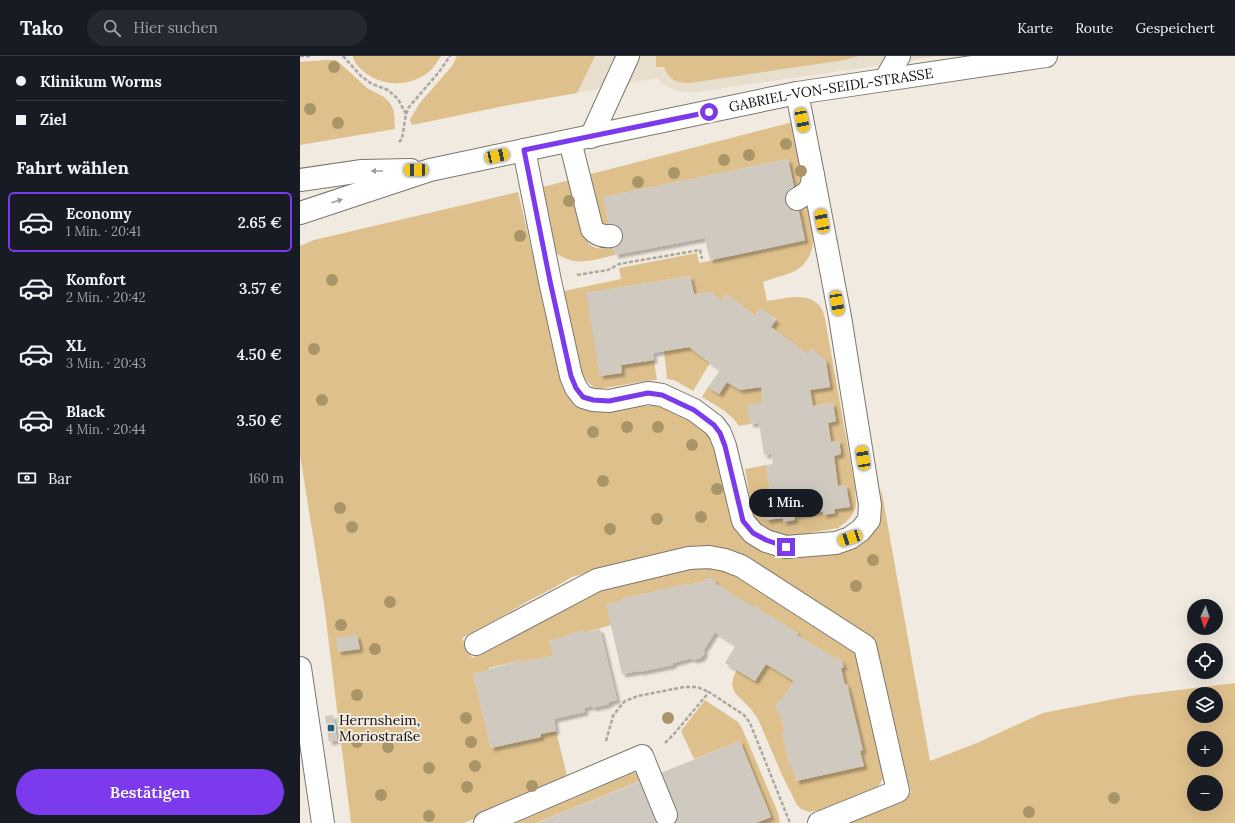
<!DOCTYPE html>
<html lang="de">
<head>
<meta charset="utf-8">
<style>
	:root { --surface:#171b24; --page:#242831; --text:#f1f3f6; --muted:#9ea1a6; --line:#363941; --accent:#7c3aed }
	body { margin:0; font-family:Lora,serif; background:var(--page); color:var(--text); height:100vh; display:flex; flex-direction:column; font-size:15px; white-space:nowrap }
	* { box-sizing:border-box; margin:0 }
	p { font-size:13px; color:var(--muted) }
	.icon { flex:none; width:22px; height:22px; fill:none; stroke:currentColor; stroke-width:2; stroke-linecap:round; stroke-linejoin:round }
	.map { position:relative; flex:1; overflow:hidden }
	.sheet { display:flex; flex-direction:column; background:var(--surface); width:300px }
	.sheet>* { flex:none }
	.guide { display:grid; align-content:center; height:88px; padding:0 16px; background:var(--surface) }
	.needle { width:26px; rotate:183deg }
	.fabs { position:absolute; left:887px; top:543px; display:grid; gap:8px }
	.fabs a { display:grid; place-items:center; width:36px; height:36px; border-radius:50%; background:var(--surface); box-shadow:0 4px 16px #0002; font-size:20px }
	.end { position:absolute; width:18px; height:18px; margin:-9px; border:5px solid #7c3aed; background:#fff; box-shadow:0 0 0 2px #fff }
	.from { border-radius:50% }
	.bubble { position:absolute; height:28px; border-radius:14px; background:var(--surface); box-shadow:0 4px 16px #0002; font-size:13px; font-weight:600; line-height:28px; text-align:center }
	.car { position:absolute; width:12px; height:24px; margin:-12px -6px; border-radius:5px; box-shadow:0 0 3px 1px #0007; background:linear-gradient(#f5c518 24%,#345 0 40%,#f5c518 0 76%,#345 0 86%,#f5c518 0) }
	.guide b { display:flex; align-items:center; gap:14px; height:38px; font-size:15px }
	.guide b+b { border-top:1px solid var(--line) }
	.guide i { width:10px; height:10px; background:var(--text) }
	ul { padding:0; list-style:none }
	li { display:flex; align-items:center; gap:12px; height:60px; margin:0 8px 6px; padding:0 8px; border:2px solid transparent; border-radius:6px }
	li div { flex:1 }
	li b { display:block; font-size:15px }
	li em { font-style:normal; font-weight:600 }
	li.current { border-color:var(--accent) }
	li>.icon { width:36px; height:36px; stroke-width:1.5 }
	h2 { padding:0 16px; font-size:18px; line-height:48px }
	.pay { display:flex; align-items:center; gap:10px; height:44px; padding:0 16px; font-size:15px }
	.pay p { margin-inline-start:auto }
	.button { display:flex; gap:8px; margin-top:auto; padding:8px 16px }
	.button a { flex:1; height:46px; border-radius:24px; background:var(--accent); color:#fff; font-size:16px; font-weight:600; line-height:46px; text-align:center }
	header { display:flex; align-items:center; gap:24px; box-sizing:border-box; height:56px; padding:0 20px; background:var(--surface); border-bottom:1px solid var(--line) }
	header strong { font-size:19px }
	nav { display:flex; gap:22px; margin-inline-start:auto; font-size:14px }
	.search { width:280px; height:36px; background:var(--page); display:flex; align-items:center; gap:10px; box-sizing:border-box; padding:0 14px; border-radius:22px; color:var(--muted); font-size:15px }
	main { display:flex; flex:1; min-height:0 }
	.map>svg:first-child { display:block }
</style>
</head>
<body>
<header>
<strong>Tako</strong>
<div class="search"><svg class="icon" aria-label="search" viewBox="0 0 24 24"><circle cx="10" cy="10" r="6"/><path d="M15 15l6 6"/></svg>Hier suchen</div>
<nav><a>Karte</a><a>Route</a><a>Gespeichert</a></nav>
</header>
<main>
<section class="sheet">
<div class="guide">
<b><i class="from"></i>Klinikum Worms</b>
<b><i></i>Ziel</b>
</div>
<h2>Fahrt wählen</h2>
<ul>
<li class="current"><svg class="icon" aria-label="car" viewBox="0 0 24 24"><path d="M5 17H2v-5l4-1 3-4h7l3 4 3 1v5h-3M9 17h6M6 11h13"/><circle cx="7" cy="17" r="2"/><circle cx="17" cy="17" r="2"/></svg><div><b>Economy</b><p>1 Min. · 20:41</p></div><em>2.65 €</em></li>
<li><svg class="icon" aria-label="car" viewBox="0 0 24 24"><path d="M5 17H2v-5l4-1 3-4h7l3 4 3 1v5h-3M9 17h6M6 11h13"/><circle cx="7" cy="17" r="2"/><circle cx="17" cy="17" r="2"/></svg><div><b>Komfort</b><p>2 Min. · 20:42</p></div><em>3.57 €</em></li>
<li><svg class="icon" aria-label="car" viewBox="0 0 24 24"><path d="M5 17H2v-5l4-1 3-4h7l3 4 3 1v5h-3M9 17h6M6 11h13"/><circle cx="7" cy="17" r="2"/><circle cx="17" cy="17" r="2"/></svg><div><b>XL</b><p>3 Min. · 20:43</p></div><em>4.50 €</em></li>
<li><svg class="icon" aria-label="car" viewBox="0 0 24 24"><path d="M5 17H2v-5l4-1 3-4h7l3 4 3 1v5h-3M9 17h6M6 11h13"/><circle cx="7" cy="17" r="2"/><circle cx="17" cy="17" r="2"/></svg><div><b>Black</b><p>4 Min. · 20:44</p></div><em>3.50 €</em></li>
</ul>
<div class="pay"><svg class="icon" aria-label="cash" viewBox="0 0 24 24"><path d="M3 7h18v10H3z"/><circle cx="12" cy="12" r="2"/></svg>Bar<p>160 m</p></div>
<div class="button"><a>Bestätigen</a></div>
</section>
<div class="map">
<svg width="935" height="767" viewBox="0 0 935 767">
	<defs>
		<filter id="shadow"><feDropShadow dx="3.5" dy="3.5" stdDeviation="1" flood-color="#0004"/></filter>
	</defs>
	<rect width="100%" height="100%" fill="#f0eae0"/>
	<!-- built -->
	<path fill="#e8decd" d="M295,0H636L596,7L396,36H383L370,32L362,27L357,22L277,37Z"/>
	<!-- green -->
	<path fill="#dec08c" fill-rule="evenodd" d="M53,0H141C138,4 136,9 132,13C114,31 82,32 63,15C59,11 53,6 53,0Z
		M157,0H295L277,37L209,49L112,69L110,64L112,60L119,48L152,10Z
		M356,0H559L544,4L390,27C377,27 368,24 364,11H356Z
		M26,4H35L41,8L67,32L84,41L90,47L94,55L95,73L0,89V6Z
		M493,66L505,124L495,135L488,103L303,141L310,173L302,169L287,119Z
		M274,123L288,186C294,195 304,192 313,191L315,199C292,204 275,212 255,196L243,131Z
		M218,136L264,330L309,356L344,350H356L367,352L401,371L414,386L433,468C447,475 462,483 476,491C481,494 487,498 492,499C501,502 513,500 523,499C571,496 578,476 581,432L630,705L677,687L743,657L830,640L935,627V767H539L611,737L575,590L451,506L305,512L272,521L250,534L228,545L198,563L162,582L172,602L300,533L396,511H410L439,520L550,591L559,602L584,721L576,734L529,753L509,756L501,753L497,749L482,719L458,663L450,652L435,637L432,629L434,619L437,614L455,625L466,608L494,625L481,645L479,644L476,650L478,657H480L485,676L482,677L490,710H492L496,725L564,710L560,695L562,694L547,628L545,629L541,612L543,611L542,605L536,601L535,602L497,579L498,577L455,550L454,551L416,528V526L411,522L403,524V526L388,529L387,528L321,543V545L307,548L311,569L284,577L283,575L265,579V581L250,585L253,600L222,606V604L189,612V614L173,618L191,692L241,681V678L256,675L268,724L164,767H51L24,548L0,399V190L14,184ZM894,638H916V660H894ZM894,682H916V704H894ZM894,726H916V748H894Z
		M512,146C514,171 520,203 493,216C483,220 473,222 463,226L467,245C482,243 506,235 519,249C522,252 524,258 525,263L555,431L556,450L552,459L546,466L538,472L486,481L474,480L457,468L453,460L445,413L466,409L471,442L463,443L467,464L483,462V465L495,464L494,460L523,455V459L535,457L534,453L550,451L546,429L538,430L534,400L541,398L539,385L531,386L528,367L536,365L533,347L513,350L510,334L530,331L526,305L512,293L508,298L471,271L476,263L460,252L455,259L426,238L421,244L412,236L394,238L390,220L287,237L300,320L322,317L321,309L354,304L357,324L345,325L300,333L293,331L281,320L264,235L321,223L319,212L397,197L399,207L505,185L498,153Z
		M389,291L410,307L393,335L374,324L367,323L364,295Z
		M427,326L440,334L461,331L463,346L450,368L439,370C430,356 415,349 402,341L408,331L419,338Z
		M405,644L438,666L442,672L478,757L480,767H456L471,761L440,685L394,703L381,675Z
		M333,717H337L340,725L236,767H216Z"/>
	<!-- building -->
	<path fill="#cfc9bf" filter="url(#shadow)" d="M488,103L505,184L410,204L405,182L315,199L303,141Z
		M390,220L394,238L412,236L421,244L426,238L455,259L460,252L476,264L471,271L508,298L512,293L526,305L530,331L510,334L513,350L533,347L536,365L528,367L531,386L539,384L541,398L534,400L538,430L546,429L550,451L534,453L535,457L523,459V455L494,460L495,464L483,466V462L466,464L463,443L471,442L466,409L473,408L471,398L464,399L459,367L450,368L447,349L463,346L461,331L440,334L427,326L419,338L408,331L420,314L389,291L353,297L354,304L321,309L322,317L300,320L286,237Z
		M411,522L416,526V528L454,551L455,550L498,577L497,579L535,602L536,601L542,605L544,611L541,612L545,629L547,628L563,694L560,695L564,710L496,725L492,710H490L482,677L485,676L480,657H478L476,649L479,644L481,645L494,625L466,608L455,625L425,607L436,589L415,576L403,595L405,596L401,602L393,604L392,602L373,607V609L339,616V615L322,618L306,548L321,545V543L387,528L388,529L403,526V524Z
		M300,573L317,644L309,646V648L292,652V650L284,652L285,656L254,663L256,675L241,678V681L191,692L173,618L189,614V613L222,604V606L253,600L249,585L265,581V579L283,575L284,577Z
		M57,579L60,593L38,596L36,582Z
		M33,659L37,684L29,686L25,660Z
		M440,685L471,761L456,767H237Z"/>
	<g fill="none" stroke-linecap="round" stroke-linejoin="round">
		<!-- minor casing -->
		<g stroke="#7c776e" stroke-width="24">
			<g id="minor">
				<path d="M585,24L599,0"/>
				<path d="M291,81L328,0"/>
				<path d="M270,85L292,173C297,179 303,181 311,180"/>
				<path d="M224,94L250,225L271,320L276,332L283,341L293,344L309,345L348,337L362,339L394,354L414,369L420,377L425,390L443,465L453,477L466,485L486,491L536,487L550,482L561,474L569,464L570,449L540,261L513,119"/>
				<path d="M0,124L62,115L111,114"/>
				<path d="M497,143C509,136 512,134 513,119L497,37"/>
				<path id="s1" d="M0,157L130,114L224,94L497,37L746,0"/>
				<path d="M176,588L297,524L389,502L409,501L425,504L441,510L565,590L598,735L519,767"/>
				<path d="M0,612L23,767"/>
				<path d="M185,767L342,700L366,759"/>
			</g>
		</g>
		<!-- path -->
		<path stroke="#aca79f" stroke-width="2.5" stroke-dasharray="4 2" stroke-linecap="butt" d="M0,0H10
			M43,0L61,20L72,28L88,34L98,43L106,58L102,83L99,86
			M106,58L109,51L139,16L150,0
			M277,219L308,214L319,208L400,194L402,203
			M306,685L313,660L318,653L325,645L338,640L384,631H397L409,636
			M365,687L374,678L409,636L444,659L450,667L490,767"/>
		<!-- minor -->
		<use href="#minor" stroke="#fff" stroke-width="22"/>
	</g>
	<!-- trees -->
	<g fill="#a99568">
		<circle cx="34" cy="11" r="6"/>
		<circle cx="10" cy="53" r="6"/>
		<circle cx="38" cy="67" r="6"/>
		<circle cx="486" cy="88" r="6"/>
		<circle cx="449" cy="99" r="6"/>
		<circle cx="424" cy="104" r="6"/>
		<circle cx="501" cy="115" r="6"/>
		<circle cx="374" cy="117" r="6"/>
		<circle cx="338" cy="126" r="6"/>
		<circle cx="269" cy="145" r="6"/>
		<circle cx="220" cy="180" r="6"/>
		<circle cx="32" cy="224" r="6"/>
		<circle cx="14" cy="293" r="6"/>
		<circle cx="22" cy="344" r="6"/>
		<circle cx="327" cy="371" r="6"/>
		<circle cx="358" cy="371" r="6"/>
		<circle cx="293" cy="376" r="6"/>
		<circle cx="392" cy="389" r="6"/>
		<circle cx="303" cy="425" r="6"/>
		<circle cx="417" cy="433" r="6"/>
		<circle cx="40" cy="452" r="6"/>
		<circle cx="401" cy="461" r="6"/>
		<circle cx="357" cy="463" r="6"/>
		<circle cx="52" cy="471" r="6"/>
		<circle cx="310" cy="473" r="6"/>
		<circle cx="573" cy="504" r="6"/>
		<circle cx="556" cy="530" r="6"/>
		<circle cx="90" cy="546" r="6"/>
		<circle cx="41" cy="569" r="6"/>
		<circle cx="75" cy="593" r="6"/>
		<circle cx="57" cy="639" r="6"/>
		<circle cx="166" cy="662" r="6"/>
		<circle cx="368" cy="662" r="6"/>
		<circle cx="57" cy="686" r="6"/>
		<circle cx="171" cy="686" r="6"/>
		<circle cx="88" cy="691" r="6"/>
		<circle cx="175" cy="710" r="6"/>
		<circle cx="129" cy="712" r="6"/>
		<circle cx="232" cy="730" r="6"/>
		<circle cx="167" cy="731" r="6"/>
		<circle cx="81" cy="739" r="6"/>
		<circle cx="814" cy="742" r="6"/>
		<circle cx="729" cy="756" r="6"/>
		<circle cx="129" cy="760" r="6"/>
	</g>
	<!-- one-way arrows -->
	<defs><path id="oneway-solid" d="M-6-.8H1V-3.2L6.5 0L1 3.2V.8H-6Z"/></defs>
	<g fill="#a09f9e">
		<use href="#oneway-solid" transform="translate(77 115) rotate(180)"/>
		<use href="#oneway-solid" transform="translate(37 145) rotate(-18)"/>
	</g>
	<g fill="none" stroke-linecap="round" stroke-linejoin="round">
		<!-- route -->
		<path stroke="#7c3aed" stroke-width="5" d="M409,56L224,94L250,225L271,320L276,332L283,341L293,344L309,345L348,337L362,339L394,354L414,369L420,377L425,390L443,465L453,477L466,484L486,491"/>
	</g>
	<!-- markers -->
	<rect fill="#255c77" stroke="#f0eae0" stroke-width="1.5" x="27" y="668" width="8" height="8" rx="2"/>
	<g text-anchor="middle" stroke-width="4" stroke-linejoin="round" paint-order="stroke">
		<!-- street labels -->
		<g font-size="14" fill="#12100c" stroke="#f0eae0">
			<text dy="5" stroke="none"><textPath href="#s1" startOffset="546">GABRIEL-VON-SEIDL-STRASSE</textPath></text>
		</g>
		<!-- poi labels -->
		<g font-size="14" fill="#12100c" stroke="#f0eae0" text-anchor="start">
			<text x="39" y="669">Herrnsheim,<tspan x="39" dy="16">Moriostraße</tspan></text>
		</g>
	</g>
</svg>
<div class="fabs">
<a><svg class="needle" viewBox="-14 -14 28 28"><path d="M0-13l5 13h-10z" fill="#e53935"/><path d="M0 13l5-13h-10z" fill="#9ea1a6"/></svg></a>
<a><svg class="icon" aria-label="locate" viewBox="0 0 24 24"><circle cx="12" cy="12" r="6"/><path d="M12 2v4M12 18v4M2 12h4M18 12h4"/></svg></a>
<a><svg class="icon" aria-label="layers" viewBox="0 0 24 24"><path d="M12 4l9 5-9 5-9-5zM3 14l9 5 9-5"/></svg></a>
<a>+</a>
<a>−</a>
</div>
<i class="end from" style="left:409px;top:56px"></i>
<i class="end" style="left:486px;top:491px"></i>
<div class="bubble" style="left:449px;top:433px;width:74px">1 Min.</div>
<i class="car" style="left:502px;top:64px;rotate:169deg"></i>
<i class="car" style="left:197px;top:100px;rotate:78deg"></i>
<i class="car" style="left:116px;top:114px;rotate:270deg"></i>
<i class="car" style="left:522px;top:165px;rotate:349deg"></i>
<i class="car" style="left:537px;top:247px;rotate:170deg"></i>
<i class="car" style="left:563px;top:402px;rotate:351deg"></i>
<i class="car" style="left:550px;top:482px;rotate:252deg"></i>
</div>
</main>
</body>
</html>
